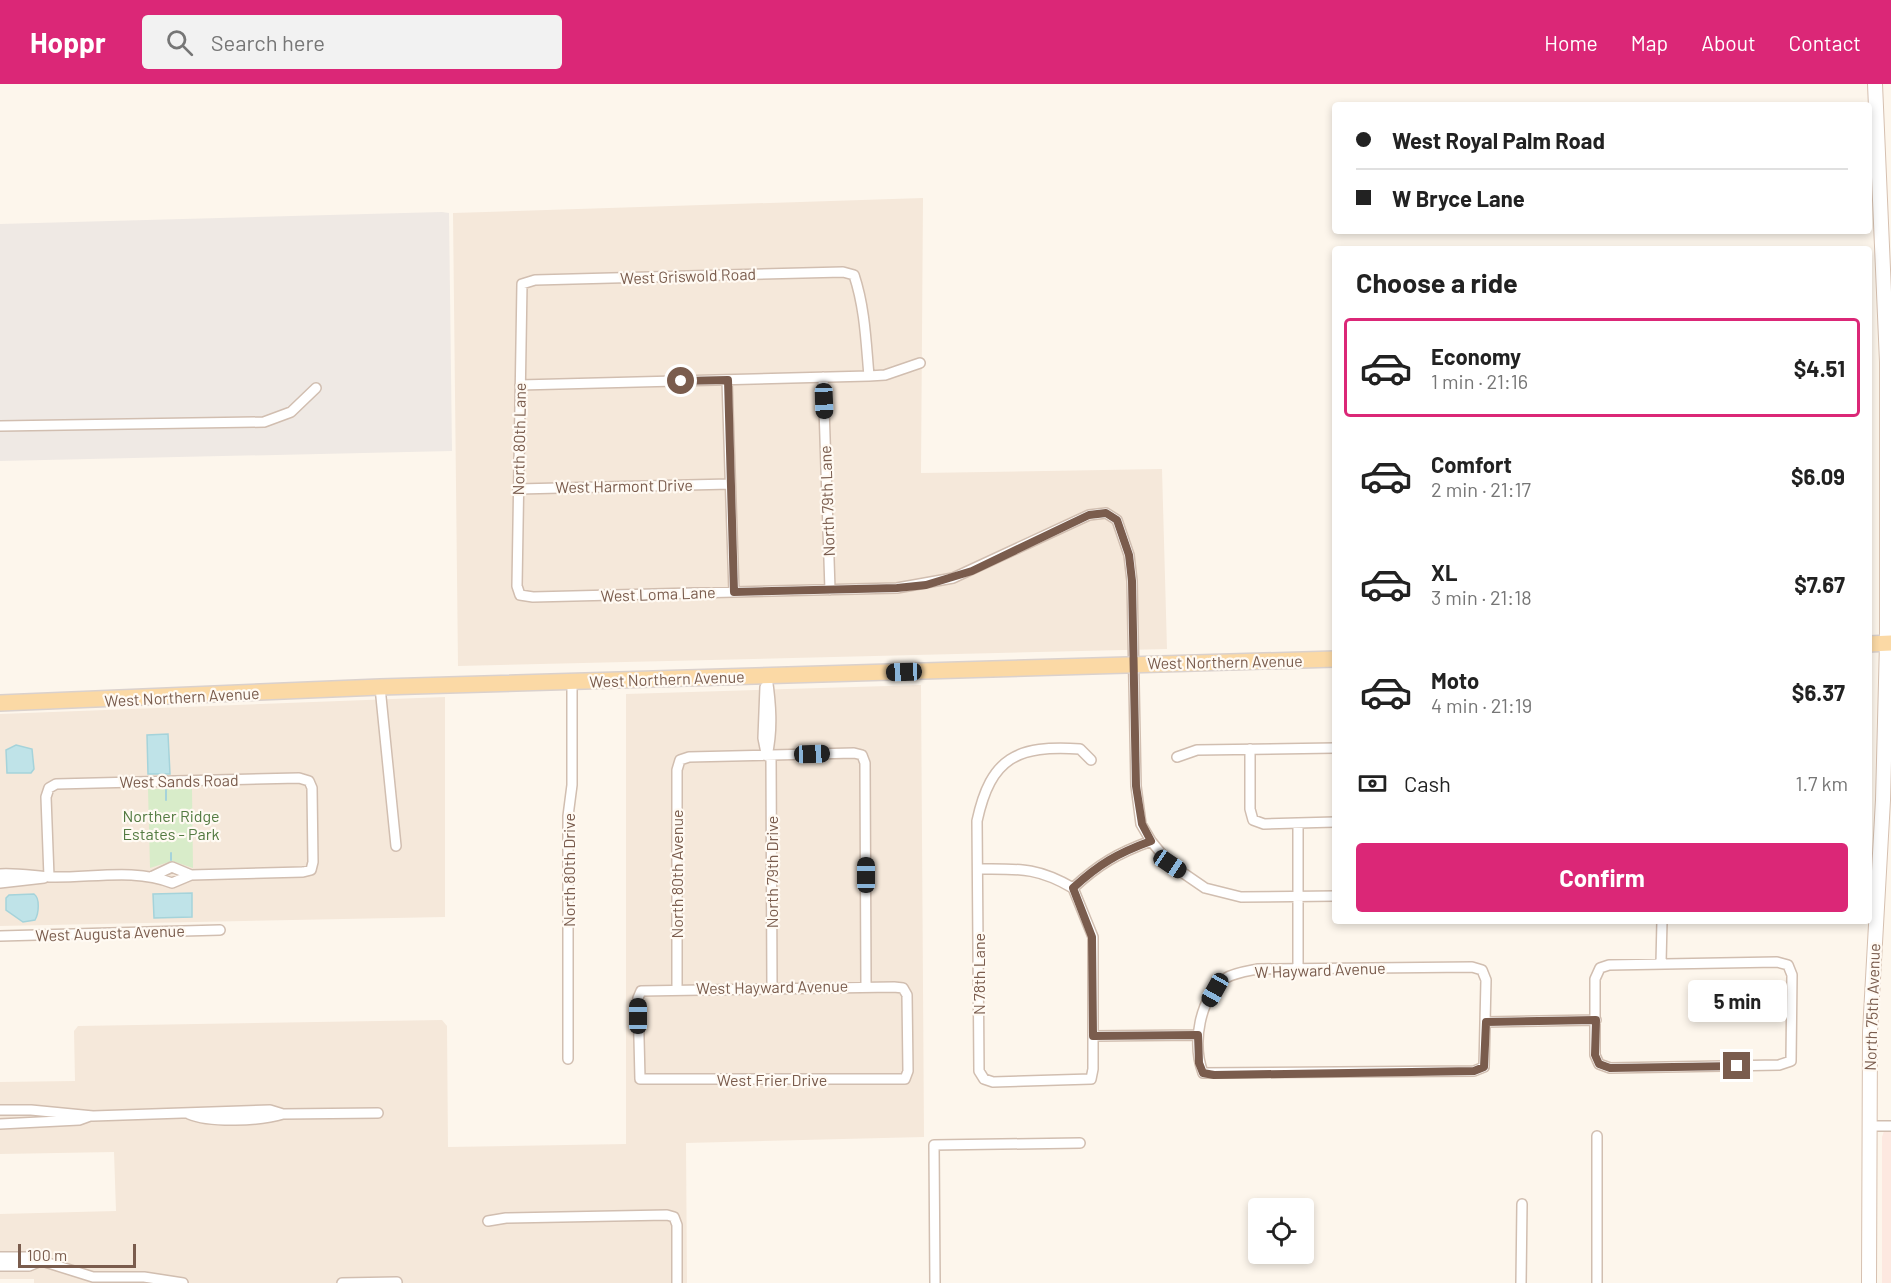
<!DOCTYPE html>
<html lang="en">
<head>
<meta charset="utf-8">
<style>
	:root { --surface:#fff; --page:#f2f2f2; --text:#222; --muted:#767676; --line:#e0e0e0; --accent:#db2777 }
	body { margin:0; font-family:Barlow,sans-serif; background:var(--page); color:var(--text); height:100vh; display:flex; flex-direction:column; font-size:22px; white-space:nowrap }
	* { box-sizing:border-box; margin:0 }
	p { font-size:20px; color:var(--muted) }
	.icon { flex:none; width:33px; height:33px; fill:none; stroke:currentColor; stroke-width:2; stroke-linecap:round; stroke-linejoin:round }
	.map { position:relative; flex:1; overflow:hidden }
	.side { position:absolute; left:1332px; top:162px; width:540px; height:678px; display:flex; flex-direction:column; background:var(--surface); border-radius:6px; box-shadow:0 3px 9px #0003 }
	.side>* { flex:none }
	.hud { position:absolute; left:1332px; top:18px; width:540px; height:132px; border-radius:6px; box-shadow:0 3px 9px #0003; display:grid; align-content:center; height:132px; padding:0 24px; background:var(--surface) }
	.controls { position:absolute; left:1248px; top:1114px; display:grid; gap:12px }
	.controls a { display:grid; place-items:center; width:66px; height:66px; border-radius:6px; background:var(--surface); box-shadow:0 3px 9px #0003; font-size:30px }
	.scale { position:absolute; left:18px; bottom:15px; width:118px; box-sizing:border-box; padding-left:6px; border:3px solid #7a5c4d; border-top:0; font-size:16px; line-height:21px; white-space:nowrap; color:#7a5c4d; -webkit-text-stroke:4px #fffaf3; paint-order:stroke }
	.end { position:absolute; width:27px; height:27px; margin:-14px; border:8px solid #7a5c4d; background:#fff; box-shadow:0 0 0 3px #fff }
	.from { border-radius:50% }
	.bubble { position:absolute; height:42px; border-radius:6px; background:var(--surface); box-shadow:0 3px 9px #0003; font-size:20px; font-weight:700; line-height:42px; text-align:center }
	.car { position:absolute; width:18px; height:36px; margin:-18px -9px; border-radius:8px; box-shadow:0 0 4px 2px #0007; background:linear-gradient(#222 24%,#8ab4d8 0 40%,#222 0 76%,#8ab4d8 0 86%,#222 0) }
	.hud b { display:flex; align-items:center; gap:21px; height:57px; font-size:22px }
	.hud b+b { border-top:2px solid var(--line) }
	.hud i { width:15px; height:15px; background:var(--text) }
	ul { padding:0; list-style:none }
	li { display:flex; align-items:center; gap:18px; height:99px; margin:0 12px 9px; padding:0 12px; border:3px solid transparent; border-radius:6px }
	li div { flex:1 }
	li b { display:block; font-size:22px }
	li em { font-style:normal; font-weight:700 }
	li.selected { border-color:var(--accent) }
	li>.icon { width:54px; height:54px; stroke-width:1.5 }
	h2 { padding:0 24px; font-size:27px; line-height:72px }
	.pay { display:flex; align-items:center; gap:15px; height:66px; padding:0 24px; font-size:22px }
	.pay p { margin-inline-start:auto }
	.cta { display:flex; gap:12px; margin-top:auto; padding:12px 24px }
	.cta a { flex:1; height:69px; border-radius:6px; background:var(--accent); color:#fff; font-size:24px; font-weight:700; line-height:69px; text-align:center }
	header { display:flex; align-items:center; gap:36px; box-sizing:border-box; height:84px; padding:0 30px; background:var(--accent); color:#fff }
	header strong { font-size:28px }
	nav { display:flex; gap:33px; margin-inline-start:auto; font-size:21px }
	.search { width:420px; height:54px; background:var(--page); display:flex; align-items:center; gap:15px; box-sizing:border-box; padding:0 21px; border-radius:6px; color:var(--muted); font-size:22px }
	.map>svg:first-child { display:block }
</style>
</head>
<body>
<header>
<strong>Hoppr</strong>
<div class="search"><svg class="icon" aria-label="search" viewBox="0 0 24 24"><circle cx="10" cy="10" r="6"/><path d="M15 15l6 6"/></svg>Search here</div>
<nav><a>Home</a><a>Map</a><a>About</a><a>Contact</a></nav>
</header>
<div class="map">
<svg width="1891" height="1199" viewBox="0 0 1891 1199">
	<rect width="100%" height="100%" fill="#fdf6ec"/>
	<!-- residential -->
	<path fill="#f5e8da" d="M923,114L921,389L1162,385L1167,565L458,582L453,129Z
		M921,601L924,1053L686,1059L687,1199H34V1195H0V1130L116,1127L114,1068L0,1070V998L75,997L74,947L78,942L442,936L447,942L448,1063L626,1060V610Z
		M445,613V833L0,842V630Z"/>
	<!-- commercial -->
	<path fill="#fde8e0" d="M1891,1046V1199H1882V1053L1884,1047Z"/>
	<!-- industrial -->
	<path fill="#efe9e4" d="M442,128L449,129L452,367L0,377V140Z"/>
	<!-- green -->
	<path fill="#d8ecc9" d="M192,705L193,784L172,777L150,784L148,705Z"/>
	<!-- water -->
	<path fill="#bfe3e8" stroke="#a5d3da" stroke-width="1.5" d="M168,650L170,690H148L147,651Z
		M16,661L32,665L34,685L31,689H7L6,666Z
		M192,809V833L154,834L153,810Z
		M34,810C40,814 39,829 35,836L23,838L6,826V814L9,811Z"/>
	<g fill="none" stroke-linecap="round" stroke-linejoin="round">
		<!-- stream -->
		<path stroke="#a5d3da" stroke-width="2" d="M166,706V716
			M171,769V776"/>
		<!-- street casing -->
		<g stroke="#d1beb0" stroke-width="12">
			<path id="street" d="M869,292C866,258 865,224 854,191L843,188L535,196L522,200L517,502L520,511L533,513L897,504L953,494L1089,431L1106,429L1117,436L1129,471L1132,497L1136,702L1141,740L1151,757L1170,780L1205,804L1241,813L1335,812
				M823,293L830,506
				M727,296L734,508
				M520,301L869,292L885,291L920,279
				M0,342L264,338L291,328L316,304
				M518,405L730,400
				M767,593C771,620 773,645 767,672
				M380,603L396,762
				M765,603L763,654L766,669
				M1250,665V725L1253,736L1264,740L1335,738
				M771,672L772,904
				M1177,673L1197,666L1335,664
				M1298,739V886
				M979,785C1019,785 1037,783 1073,804
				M0,790C18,789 34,792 51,793C91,794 135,784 172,799L191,791L303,788L311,786L313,778L312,704L309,697L299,694L56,700L49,704L46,713L49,793
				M153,792L172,783L191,791
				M0,799L44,794
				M1073,804L1093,853V985L1091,995L993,998L984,995L979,987L977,737C991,673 1017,661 1080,665L1091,676
				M1073,804C1099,780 1118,769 1151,757
				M0,852L220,846
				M1777,878L1788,881L1792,891L1791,977L1779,981L1610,984L1599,980L1595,971V895L1600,884L1609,881Z
				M1661,879L1662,837
				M1472,883L1482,886L1486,896L1484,983L1474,987L1203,989C1192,959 1199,914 1226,894C1234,889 1248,887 1258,885Z
				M894,903L903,904L907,911L908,987L905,995H640L638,914L641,907Z
				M677,904V686L680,676L689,673L854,669L862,671L865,679L866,902
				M1486,938L1596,936
				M1093,952L1198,951
				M568,975V732L572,701V598
				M0,1026H31L93,1032L270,1026L283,1030
				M189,1030C210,1039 261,1037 283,1030L378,1029
				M0,1040L79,1036L90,1032
				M1869,1042H1891
				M488,1137L506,1134L667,1131L674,1133L677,1141V1199
				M0,1173H29L93,1193H144L183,1199
				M0,1182H29L43,1176
				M342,1199L397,1198
				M935,1199L934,1061L1080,1059
				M1521,1199L1522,1120
				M1597,1199V1052"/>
		</g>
		<!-- secondary casing -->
		<g stroke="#d6c0b0" stroke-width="16">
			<path id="secondary" d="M1869,1199L1870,948L1883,716L1887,559V278L1875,0"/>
		</g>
		<!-- primary casing -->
		<g stroke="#dad1cd" stroke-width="18">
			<path id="primary" d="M1869,560L1891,559
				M0,619L380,603L1335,575"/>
		</g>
		<!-- street -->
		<use href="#street" stroke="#fff" stroke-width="9"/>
		<!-- secondary -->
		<use href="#secondary" stroke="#fff" stroke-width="14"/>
		<!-- primary -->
		<use href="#primary" stroke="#fbd9a5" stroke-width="15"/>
	</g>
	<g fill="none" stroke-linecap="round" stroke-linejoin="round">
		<!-- route -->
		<path stroke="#7a5c4d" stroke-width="8" d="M681,297L728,296L734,508L897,504L926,501L972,487L1089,431L1106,429L1117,436L1129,471L1132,497L1136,702L1142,740L1151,757C1118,769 1099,780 1073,804L1092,853L1093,952L1198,951L1199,979L1203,989L1214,991L1474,987L1484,983L1486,938L1596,936L1595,971L1599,980L1610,984L1737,982"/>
	</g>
	<g text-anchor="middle" stroke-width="4.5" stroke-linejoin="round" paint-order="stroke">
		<!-- street labels -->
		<g font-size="16" fill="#7a5c4d" stroke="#fffaf3">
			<text transform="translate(688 192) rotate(-2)" y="6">West Griswold Road</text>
			<text transform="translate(519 355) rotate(-89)" y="6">North 80th Lane</text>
			<text transform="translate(624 402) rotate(-1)" y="6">West Harmont Drive</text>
			<text transform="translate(827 417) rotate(-92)" y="6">North 79th Lane</text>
			<text transform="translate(658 510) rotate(-2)" y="6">West Loma Lane</text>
			<text transform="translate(1225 578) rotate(-1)" y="6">West Northern Avenue</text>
			<text transform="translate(667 595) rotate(-2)" y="6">West Northern Avenue</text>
			<text transform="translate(182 613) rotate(-3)" y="6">West Northern Avenue</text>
			<text transform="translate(179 697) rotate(-1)" y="6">West Sands Road</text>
			<text transform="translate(569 786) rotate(-90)" y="6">North 80th Drive</text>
			<text transform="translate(772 788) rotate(-90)" y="6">North 79th Drive</text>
			<text transform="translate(677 790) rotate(-90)" y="6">North 80th Avenue</text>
			<text transform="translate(110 849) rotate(-2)" y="6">West Augusta Avenue</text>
			<text transform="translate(1320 886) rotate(-2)" y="6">W Hayward Avenue</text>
			<text transform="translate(979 890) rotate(-90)" y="6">N 78th Lane</text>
			<text transform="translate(772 903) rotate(-1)" y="6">West Hayward Avenue</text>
			<text transform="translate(1872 923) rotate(-88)" y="6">North 75th Avenue</text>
			<text x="772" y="1002">West Frier Drive</text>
		</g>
		<!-- park labels -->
		<g font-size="16" fill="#537a41" stroke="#fffaf3">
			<text x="171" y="738">Norther Ridge<tspan x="171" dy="18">Estates - Park</tspan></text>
		</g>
	</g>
</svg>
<div class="controls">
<a><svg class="icon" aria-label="locate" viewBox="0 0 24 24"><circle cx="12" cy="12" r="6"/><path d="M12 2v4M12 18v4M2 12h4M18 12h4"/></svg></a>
</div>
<div class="scale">100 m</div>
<i class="end from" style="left:681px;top:297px"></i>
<i class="end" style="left:1737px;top:982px"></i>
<div class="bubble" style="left:1688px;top:896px;width:99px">5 min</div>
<i class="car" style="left:824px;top:317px;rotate:178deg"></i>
<i class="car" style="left:904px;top:588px;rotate:268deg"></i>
<i class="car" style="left:812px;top:670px;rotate:88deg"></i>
<i class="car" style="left:1170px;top:780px;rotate:124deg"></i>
<i class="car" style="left:866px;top:791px;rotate:0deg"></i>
<i class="car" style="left:1215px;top:906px;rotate:209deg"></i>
<i class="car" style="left:638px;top:932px;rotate:0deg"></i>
<div class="hud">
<b><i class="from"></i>West Royal Palm Road</b>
<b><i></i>W Bryce Lane</b>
</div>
<section class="side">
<h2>Choose a ride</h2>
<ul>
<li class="selected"><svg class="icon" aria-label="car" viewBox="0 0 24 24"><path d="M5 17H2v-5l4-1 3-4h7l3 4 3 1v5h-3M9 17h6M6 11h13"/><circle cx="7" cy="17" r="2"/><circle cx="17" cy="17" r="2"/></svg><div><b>Economy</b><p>1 min · 21:16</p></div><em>$4.51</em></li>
<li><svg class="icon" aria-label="car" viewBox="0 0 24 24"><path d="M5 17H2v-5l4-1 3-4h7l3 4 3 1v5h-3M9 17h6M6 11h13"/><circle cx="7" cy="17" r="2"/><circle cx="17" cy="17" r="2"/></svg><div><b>Comfort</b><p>2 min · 21:17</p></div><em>$6.09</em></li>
<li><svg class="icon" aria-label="car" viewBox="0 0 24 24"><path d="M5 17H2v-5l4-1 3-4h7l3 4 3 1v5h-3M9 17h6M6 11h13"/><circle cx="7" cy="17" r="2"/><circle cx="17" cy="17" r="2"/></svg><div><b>XL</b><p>3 min · 21:18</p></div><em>$7.67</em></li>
<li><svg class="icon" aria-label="car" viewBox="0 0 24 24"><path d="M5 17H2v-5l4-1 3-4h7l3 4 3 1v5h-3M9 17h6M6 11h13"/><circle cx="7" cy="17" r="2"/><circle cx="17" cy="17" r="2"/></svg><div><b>Moto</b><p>4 min · 21:19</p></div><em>$6.37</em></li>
</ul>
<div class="pay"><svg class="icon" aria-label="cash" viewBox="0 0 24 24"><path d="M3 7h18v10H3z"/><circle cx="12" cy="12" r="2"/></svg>Cash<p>1.7 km</p></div>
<div class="cta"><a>Confirm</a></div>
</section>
</div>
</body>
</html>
